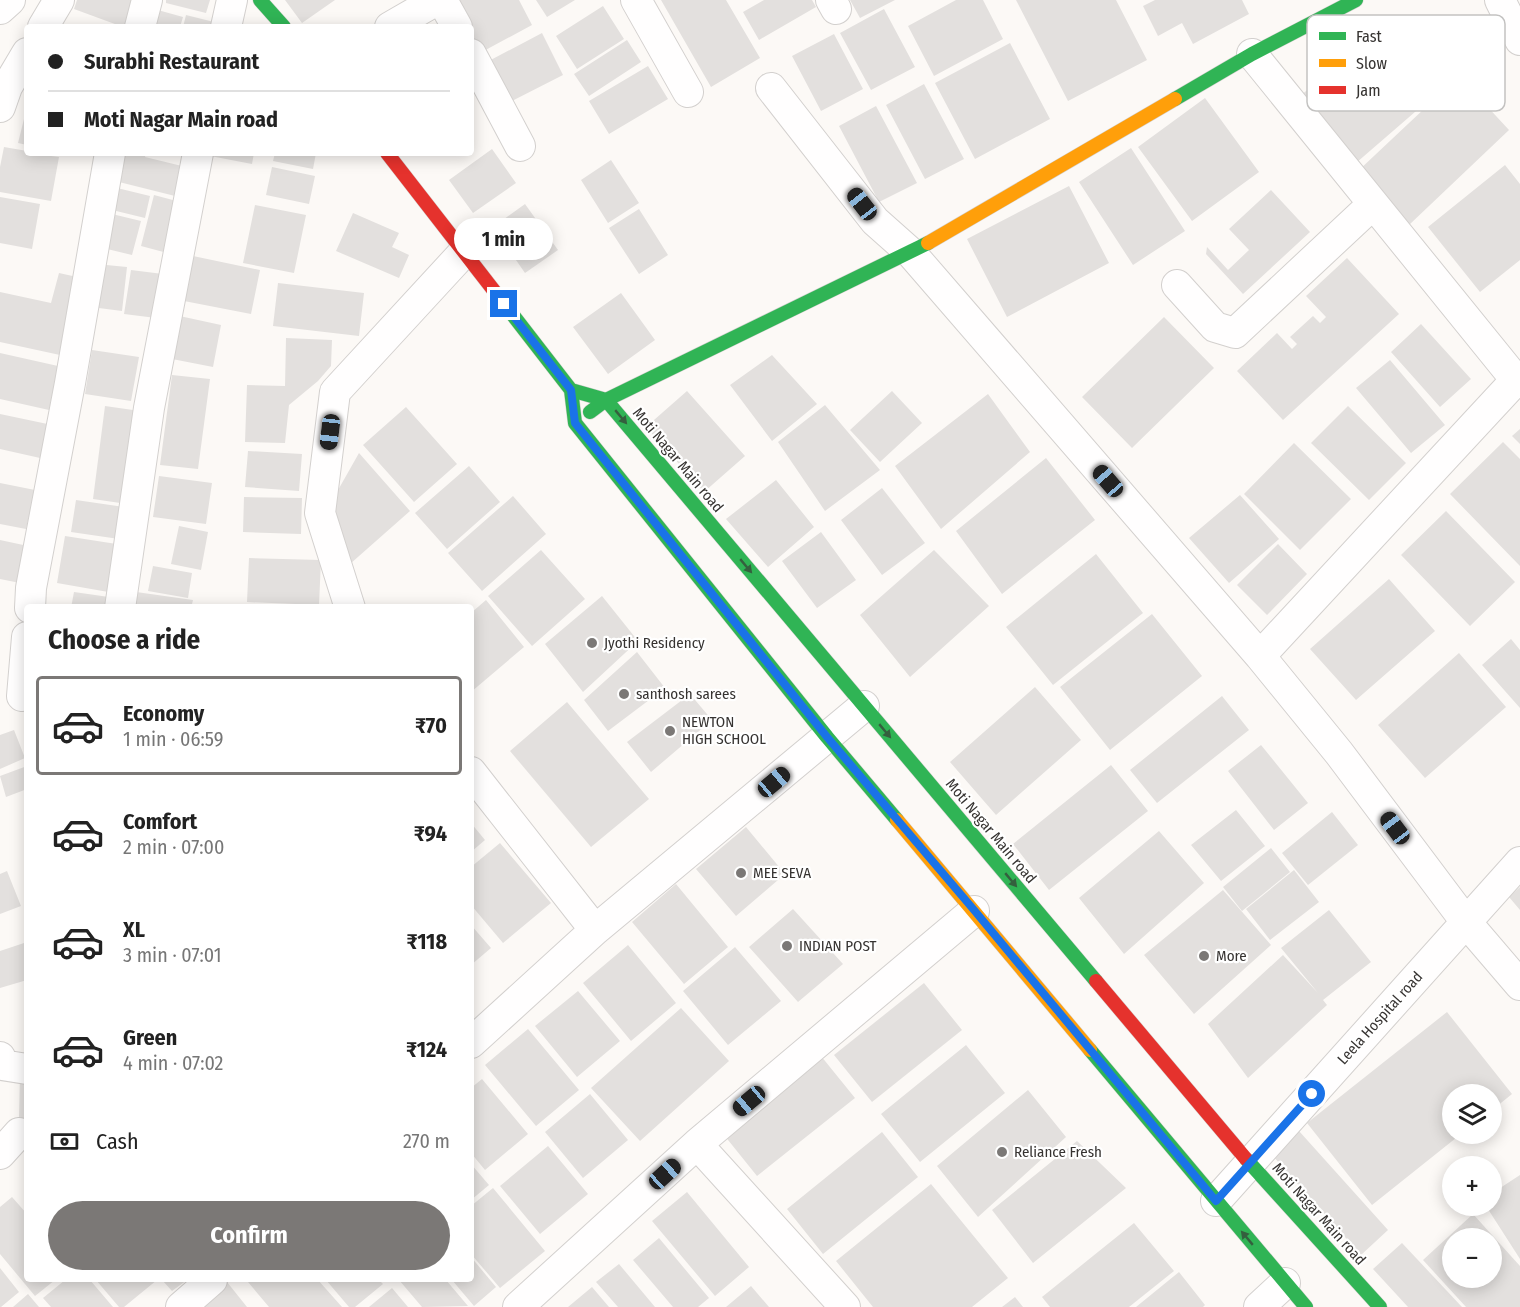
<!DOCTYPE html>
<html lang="en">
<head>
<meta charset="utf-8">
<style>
	:root { --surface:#fff; --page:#f6f6f6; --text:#222; --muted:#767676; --line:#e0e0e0; --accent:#7b7876 }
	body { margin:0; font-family:"Fira Sans Condensed",sans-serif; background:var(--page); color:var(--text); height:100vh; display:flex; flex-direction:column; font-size:22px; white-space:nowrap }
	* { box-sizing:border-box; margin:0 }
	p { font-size:20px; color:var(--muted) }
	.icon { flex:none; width:33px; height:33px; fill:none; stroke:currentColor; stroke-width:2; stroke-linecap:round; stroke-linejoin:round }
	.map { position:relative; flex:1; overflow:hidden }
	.panel { position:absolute; left:24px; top:604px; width:450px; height:678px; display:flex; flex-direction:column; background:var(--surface); border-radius:6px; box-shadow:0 3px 15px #0003 }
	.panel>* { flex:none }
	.top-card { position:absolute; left:24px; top:24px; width:450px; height:132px; border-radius:6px; box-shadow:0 3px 15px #0003; display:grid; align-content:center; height:132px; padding:0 24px; background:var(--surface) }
	.buttons { position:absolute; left:1442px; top:1084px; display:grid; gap:12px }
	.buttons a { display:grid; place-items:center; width:60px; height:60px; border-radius:50%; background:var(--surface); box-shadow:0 3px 15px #0003; font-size:30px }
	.end { position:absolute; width:27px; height:27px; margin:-14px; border:8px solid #1a73e8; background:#fff; box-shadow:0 0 0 3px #fff }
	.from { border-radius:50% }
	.bubble { position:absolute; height:42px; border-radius:21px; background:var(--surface); box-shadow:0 3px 15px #0003; font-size:20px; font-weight:700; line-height:42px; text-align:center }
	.car { position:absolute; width:18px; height:36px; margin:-18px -9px; border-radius:8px; box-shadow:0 0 4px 2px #0007; background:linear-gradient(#222 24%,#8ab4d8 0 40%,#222 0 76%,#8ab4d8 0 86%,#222 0) }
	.top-card b { display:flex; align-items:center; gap:21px; height:57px; font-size:22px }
	.top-card b+b { border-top:2px solid var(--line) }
	.top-card i { width:15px; height:15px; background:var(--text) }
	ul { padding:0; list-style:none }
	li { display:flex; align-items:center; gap:18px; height:99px; margin:0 12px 9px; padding:0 12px; border:3px solid transparent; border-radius:6px }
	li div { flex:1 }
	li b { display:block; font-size:22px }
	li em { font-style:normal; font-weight:700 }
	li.active { border-color:var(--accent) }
	li>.icon { width:54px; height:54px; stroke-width:1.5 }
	h2 { padding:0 24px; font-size:27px; line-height:72px }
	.pay { display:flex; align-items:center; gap:15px; height:66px; padding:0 24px; font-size:22px }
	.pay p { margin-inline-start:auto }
	.cta { display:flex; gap:12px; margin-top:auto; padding:12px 24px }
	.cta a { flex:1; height:69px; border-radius:36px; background:var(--accent); color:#fff; font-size:24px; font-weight:700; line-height:69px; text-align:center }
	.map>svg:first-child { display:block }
</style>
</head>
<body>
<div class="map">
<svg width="1520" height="1307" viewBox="0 0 1520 1307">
	<rect width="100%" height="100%" fill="#fcf9f6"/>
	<!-- building -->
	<path fill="#e3e0de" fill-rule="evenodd" d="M77,0H142L132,27H123L74,9Z
		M166,0H210L206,13L166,3Z
		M285,0H335L302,23Z
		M457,0H519L532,25L480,53L471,37V27Z
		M536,0H575L547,17Z
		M661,0H726L760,58L711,87Z
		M764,0H812L816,7L759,40L743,12Z
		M850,0H895L860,18Z
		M956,0H983L1003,39L934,76L908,26Z
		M1016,0H1116L1147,60L1068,101Z
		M1155,0H1242L1249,14L1193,44L1182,23L1158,36L1143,6Z
		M603,6L624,39L577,69L556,36Z
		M147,7L183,17L180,27H143Z
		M884,9L915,67L871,90L840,33Z
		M186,15L218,23L217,27H183Z
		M1388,21L1445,86L1356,163L1299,97Z
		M542,33L563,75L506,104L485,63Z
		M834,34L863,89L821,111L792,56Z
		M627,40L641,62L589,96L574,74Z
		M1010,43L1050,119L975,159L935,83Z
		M648,66L668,99L609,134L589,101Z
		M1459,76L1509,130L1409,225L1358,171Z
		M924,84L964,159L925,179L886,105Z
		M1205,98L1259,172L1192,221L1138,147Z
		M876,106L917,183L879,202L839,126Z
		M26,111H27V145L18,143Z
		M4,147L27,151V153L59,157L51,201L0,192V167Z
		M1131,148L1185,231L1133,265L1079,182Z
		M492,149L516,183L473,213L449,180Z
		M118,153H146L145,157L186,167L179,197L111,180Z
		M205,153H254L252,164L205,155Z
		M275,153H316L313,169L273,161Z
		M611,160L639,203L608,223L581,180Z
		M1505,165L1520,184V260L1480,292L1428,227Z
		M272,167L315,176L309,204L266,195Z
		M1069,186L1109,263L1007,317L967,239Z
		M113,187L150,196L145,218L108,209Z
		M1271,190L1310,232L1243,294L1206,254L1207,247L1228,270L1249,250L1229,229Z
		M154,195L184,203L171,254L141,246Z
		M0,197L40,204L32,249L0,243Z
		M525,204L558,250L525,273L493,227Z
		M255,205L306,215L294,273L243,263Z
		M639,209L668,255L639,274L609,228Z
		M353,213L399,233L392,247L409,255L399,278L336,251Z
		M112,214L141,221L132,255L103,248Z
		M193,256L260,270L251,314L184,301Z
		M1347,258L1399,314L1283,420L1237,371L1277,333L1292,349L1297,344L1290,337L1313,316L1320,323L1326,317L1306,296Z
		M96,264L127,267L122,311L91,307Z
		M131,270L163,274L156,318L124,314Z
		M59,273L77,277L60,355L0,342V292L51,303Z
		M278,283L364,293L359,336L273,326Z
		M621,293L655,340L608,374L573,327Z
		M175,315L221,325L213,367L167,358Z
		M1164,317L1214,368L1132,448L1082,397Z
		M1421,324L1471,379L1440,407L1391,352Z
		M286,338L332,340L331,366L318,381L289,405L285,443L245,442L247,385L285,386Z
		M92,350L139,357L131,401L85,394Z
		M0,353L58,366L49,410L0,399Z
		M772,355L817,404L772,441L730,385Z
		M1390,360L1445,425L1411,453L1356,388Z
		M172,375L210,379L198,469L160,465Z
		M687,391L745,456L704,492L646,427Z
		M892,391L922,423L880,462L850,430Z
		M988,394L1030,452L941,529L895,466Z
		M825,405L880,470L825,511L778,442Z
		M105,406L140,411L127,504L93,499Z
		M1348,406L1406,463L1369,500L1311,443Z
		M406,407L457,464L414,502L363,445Z
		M0,414L57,426L49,460L0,449Z
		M1520,429V444L1512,436Z
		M1503,442L1520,459V566L1450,494Z
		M1294,443L1351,499L1300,550L1244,494Z
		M248,451L302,454L299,491L245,487Z
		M359,453L410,511L350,564L329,506Z
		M1046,458L1095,520L1002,594L956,531Z
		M469,466L500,502L447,549L415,513Z
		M159,476L212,483L206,524L153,517Z
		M776,480L814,527L768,567L726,519Z
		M0,483L35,490L26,529L0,524Z
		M882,488L925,543L882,575L841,520Z
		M1240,495L1279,539L1229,583L1189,538Z
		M513,496L546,534L482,591L448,553Z
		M244,497L302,498L301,534L243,532Z
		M76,500L124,507L119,539L71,532Z
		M1446,511L1515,582L1470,626L1401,555Z
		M179,526L208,532L201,570L171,564Z
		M821,532L856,580L817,608L782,561Z
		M65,536L123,545L114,593L57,583Z
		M0,540L28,546L20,583L0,579Z
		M1278,544L1307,574L1267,615L1237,585Z
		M541,550L585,599L532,646L488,596Z
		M934,550L989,606L910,677L860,615Z
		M1096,554L1143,613L1053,685L1006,627Z
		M249,558L321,560L319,605L247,602Z
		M153,566L192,573L188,598L148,591Z
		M1389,579L1435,631L1356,700L1310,649Z
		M129,591L193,600L191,608H126Z
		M74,592L109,597L107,608H71Z
		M602,596L638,641L583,692L545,644Z
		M486,600L524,647L471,692V613Z
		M1152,614L1202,676L1110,750L1060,687Z
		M1511,639L1520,650V708L1482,665Z
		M637,652L665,688L608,731L584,700Z
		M1459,653L1506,707L1425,778L1378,725Z
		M1035,687L1081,740L996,815L950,762Z
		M690,694L712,720L651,772L627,742Z
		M1222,696L1249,730L1157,803L1130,770Z
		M567,702L649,799L591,847L510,751Z
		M14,730L25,758L0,769V735Z
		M1261,745L1308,803L1274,830L1228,771Z
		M1111,765L1148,811L1049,890L1013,844Z
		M27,766V789L6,797L0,776Z
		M1236,810L1265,846L1221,881L1191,845Z
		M1332,812L1358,845L1308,885L1282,853Z
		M471,823L485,840L471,852Z
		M746,827L785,874L736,916L696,869Z
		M1159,831L1204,883L1124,954L1079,898Z
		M500,843L551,903L503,943L471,905V867Z
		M1271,848L1290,872L1242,911L1223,887Z
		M1294,870L1319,902L1270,940L1246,909Z
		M7,871L21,906L0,914V874Z
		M676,884L728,947L684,984L632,922Z
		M1520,887V910L1509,897Z
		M1223,890L1271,945L1194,1014L1144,955Z
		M793,909L843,964L798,1002L749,947Z
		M1329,910L1371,962L1323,1000L1327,1005L1248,1078L1208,1024L1283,955L1318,993L1281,948Z
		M471,925L491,948L471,965Z
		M27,942V980L0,988V951Z
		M628,945L676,1003L631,1041L583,983Z
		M735,947L781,1001L728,1045L683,991Z
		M924,983L962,1030L872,1102L834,1055Z
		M578,991L620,1041L577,1077L535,1026Z
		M681,1008L729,1061L640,1141L591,1088Z
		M1447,1012L1512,1094L1491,1111V1095H1452V1134H1461L1372,1205L1307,1123Z
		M528,1029L579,1090L536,1126L485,1065Z
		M966,1045L1005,1093L920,1162L881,1114Z
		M821,1056L855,1098L757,1176L724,1135Z
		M20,1076H27V1118H19Z
		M482,1079L528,1134L485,1170L471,1153V1088Z
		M1028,1090L1066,1137L978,1217L937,1166Z
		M590,1094L628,1140L583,1178L545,1132Z
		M1299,1131L1388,1230L1361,1255L1272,1155Z
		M882,1132L918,1177L823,1254L787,1209Z
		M1077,1141L1126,1188L1033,1263L992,1210Z
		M548,1146L588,1194L540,1234L500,1186Z
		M471,1164L489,1185L471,1200Z
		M1520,1175V1259L1486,1206H1491V1194Z
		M931,1184L1008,1278L972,1307H873L836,1261Z
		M493,1188L545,1251L500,1288L471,1254V1206Z
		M687,1192L749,1267L715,1296L652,1221Z
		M12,1197L27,1214V1280H55L35,1296L0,1254V1207Z
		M1473,1214L1520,1266V1307H1466L1423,1260ZM1452,1239H1491V1278H1452Z
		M1134,1223L1174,1271L1129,1307H1050L1042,1297Z
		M659,1238L709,1298L698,1307H673L633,1260Z
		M1402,1243L1462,1307H1408L1373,1269Z
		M471,1257L496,1287L474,1306L452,1280H471Z
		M619,1264L655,1307H618L596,1282Z
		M0,1268L19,1292L1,1307H0Z
		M1179,1272L1205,1305L1203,1307H1136Z
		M65,1280H90L113,1307H51L43,1298Z
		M96,1280H157L124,1307H119Z
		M162,1280H187L172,1291Z
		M251,1280H318L342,1307H269L248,1282Z
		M326,1280H379L383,1284L355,1307H349Z
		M399,1280H446L468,1306L422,1307Z
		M227,1282L247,1307H204L201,1303Z
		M751,1286L769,1307H726Z
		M592,1287L609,1307H568Z
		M392,1288L408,1307H369Z
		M28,1294L39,1307H13Z
		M1015,1297L1023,1307H1002Z"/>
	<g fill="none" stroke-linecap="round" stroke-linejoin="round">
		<!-- street casing -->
		<g stroke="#d3d0ce" stroke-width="32">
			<path id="street" d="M442,0L457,27
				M636,0L688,92
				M831,0L836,9
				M1500,0L1520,40
				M0,9L10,0
				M43,27L59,0
				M140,27L147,0
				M226,27L232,0
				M390,27L437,0
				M471,54L520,146
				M1252,54L1516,380L1260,656
				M771,88L875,221L911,253L1260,656L1339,753L1466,922L1520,985
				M0,107L7,87L27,53
				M1177,285L1215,327L1235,333L1373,204
				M30,608L31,588L70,383L110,153
				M120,608L149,408L198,153
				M350,608L320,513L335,392L464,252
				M22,696L27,637
				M471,772L595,930
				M471,1043L595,930L864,706
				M0,1057L2,1065L27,1069
				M697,1144L845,1307
				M0,1154L19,1133
				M1216,1201L1520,862
				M181,1307L212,1280
				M518,1307L697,1144L974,911
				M1259,1307L1285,1283"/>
		</g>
		<!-- fast casing -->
		<g stroke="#d3d0ce" stroke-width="15">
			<path id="fast" d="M260,0L284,27
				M1175,99L1252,54L1356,0
				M502,301L571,390L575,423L827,737L897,820
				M571,390L606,400L1096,981
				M590,412L606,400L928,243
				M1090,1050L1306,1307
				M1246,1159L1380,1307"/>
		</g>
		<!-- slow casing -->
		<g stroke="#d3d0ce" stroke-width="15">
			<path id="slow" d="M928,243L1175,99
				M897,820L1090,1050"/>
		</g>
		<!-- jam casing -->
		<g stroke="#d3d0ce" stroke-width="15">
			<path id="jam" d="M387,153L502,301
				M1096,981L1246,1159"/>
		</g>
		<!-- street -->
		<use href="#street" stroke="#fffefe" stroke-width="30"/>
		<!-- fast -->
		<use href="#fast" stroke="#30b455" stroke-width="14"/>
		<!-- slow -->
		<use href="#slow" stroke="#ff9f0a" stroke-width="14"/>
		<!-- jam -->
		<use href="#jam" stroke="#e5322d" stroke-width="14"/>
	</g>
	<!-- one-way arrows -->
	<defs><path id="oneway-solid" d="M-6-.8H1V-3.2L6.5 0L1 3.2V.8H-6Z" transform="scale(1.5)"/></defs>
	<g fill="#34603e">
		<use href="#oneway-solid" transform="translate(621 417) rotate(50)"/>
		<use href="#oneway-solid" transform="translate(746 566) rotate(50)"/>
		<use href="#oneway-solid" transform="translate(885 731) rotate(50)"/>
		<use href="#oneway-solid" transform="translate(1011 880) rotate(50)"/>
		<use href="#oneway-solid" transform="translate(1247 1238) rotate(-130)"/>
	</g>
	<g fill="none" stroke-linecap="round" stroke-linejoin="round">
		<!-- route -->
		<path stroke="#1a73e8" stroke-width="8" d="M504,304L571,390L575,423L827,737L974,910L1216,1201L1312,1094"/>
	</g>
	<!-- markers -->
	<g fill="#7b7876" stroke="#fff" stroke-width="2">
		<circle cx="592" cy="643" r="6"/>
		<circle cx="624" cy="694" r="6"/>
		<circle cx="670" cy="731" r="6"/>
		<circle cx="741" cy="873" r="6"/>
		<circle cx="787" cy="946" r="6"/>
		<circle cx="1204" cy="956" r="6"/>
		<circle cx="1002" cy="1152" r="6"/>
	</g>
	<g text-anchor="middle" stroke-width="4.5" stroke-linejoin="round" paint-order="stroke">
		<!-- street labels -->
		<g font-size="15" fill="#363331" stroke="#fff">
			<text transform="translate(678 460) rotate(50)" y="5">Moti Nagar Main road</text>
			<text transform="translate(991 831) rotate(50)" y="5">Moti Nagar Main road</text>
			<text transform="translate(1380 1018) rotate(-48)" y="5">Leela Hospital road</text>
			<text transform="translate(1319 1214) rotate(48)" y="5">Moti Nagar Main road</text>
		</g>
		<!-- poi labels -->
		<g font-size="15" fill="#363331" stroke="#fff" text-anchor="start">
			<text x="604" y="648">Jyothi Residency</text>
			<text x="636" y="699">santhosh sarees</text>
			<text x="682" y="727">NEWTON<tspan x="682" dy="17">HIGH SCHOOL</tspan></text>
			<text x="753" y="878">MEE SEVA</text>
			<text x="799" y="951">INDIAN POST</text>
			<text x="1216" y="961">More</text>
			<text x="1014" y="1157">Reliance Fresh</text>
		</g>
	</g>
	<!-- legend -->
	<rect x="1307" y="15" width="198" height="96" rx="9" fill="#fff" stroke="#c3c2c1" stroke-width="1.5"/>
	<rect x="1319" y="32" width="27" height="8" fill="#30b455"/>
	<rect x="1319" y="59" width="27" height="8" fill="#ff9f0a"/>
	<rect x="1319" y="86" width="27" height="8" fill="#e5322d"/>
	<g font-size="16" fill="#363331">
		<text x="1356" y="42">Fast</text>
		<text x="1356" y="69">Slow</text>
		<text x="1356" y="96">Jam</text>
	</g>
</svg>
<div class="buttons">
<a><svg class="icon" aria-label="layers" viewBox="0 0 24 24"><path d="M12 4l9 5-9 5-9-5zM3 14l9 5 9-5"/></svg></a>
<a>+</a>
<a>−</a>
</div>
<i class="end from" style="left:1312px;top:1094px"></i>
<i class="end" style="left:504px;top:304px"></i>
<div class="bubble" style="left:454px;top:218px;width:99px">1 min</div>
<i class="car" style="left:862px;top:204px;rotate:322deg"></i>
<i class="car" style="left:330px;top:432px;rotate:187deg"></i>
<i class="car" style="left:1108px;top:481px;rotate:319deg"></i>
<i class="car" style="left:774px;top:782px;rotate:50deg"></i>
<i class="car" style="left:1395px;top:828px;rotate:323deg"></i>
<i class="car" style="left:749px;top:1101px;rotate:230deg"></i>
<i class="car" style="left:665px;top:1174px;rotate:48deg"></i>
<div class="top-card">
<b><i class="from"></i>Surabhi Restaurant</b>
<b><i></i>Moti Nagar Main road</b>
</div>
<section class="panel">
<h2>Choose a ride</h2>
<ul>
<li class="active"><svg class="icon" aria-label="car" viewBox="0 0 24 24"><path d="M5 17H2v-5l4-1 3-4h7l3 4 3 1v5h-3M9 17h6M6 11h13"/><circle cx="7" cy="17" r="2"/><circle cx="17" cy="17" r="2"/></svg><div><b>Economy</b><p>1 min · 06:59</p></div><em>₹70</em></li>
<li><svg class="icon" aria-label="car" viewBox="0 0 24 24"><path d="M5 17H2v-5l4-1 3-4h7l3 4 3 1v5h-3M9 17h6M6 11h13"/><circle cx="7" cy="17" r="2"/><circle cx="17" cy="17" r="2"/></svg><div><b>Comfort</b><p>2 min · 07:00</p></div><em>₹94</em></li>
<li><svg class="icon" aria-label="car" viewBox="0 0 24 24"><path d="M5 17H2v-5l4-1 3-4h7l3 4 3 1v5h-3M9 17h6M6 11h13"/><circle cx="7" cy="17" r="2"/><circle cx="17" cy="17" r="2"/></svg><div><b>XL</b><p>3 min · 07:01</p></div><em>₹118</em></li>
<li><svg class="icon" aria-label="car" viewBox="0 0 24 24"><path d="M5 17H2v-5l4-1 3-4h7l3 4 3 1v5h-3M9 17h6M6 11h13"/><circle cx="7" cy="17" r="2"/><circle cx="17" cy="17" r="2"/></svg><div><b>Green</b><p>4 min · 07:02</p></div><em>₹124</em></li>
</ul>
<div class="pay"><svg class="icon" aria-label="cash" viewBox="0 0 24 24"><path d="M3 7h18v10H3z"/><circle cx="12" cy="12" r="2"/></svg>Cash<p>270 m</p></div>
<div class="cta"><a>Confirm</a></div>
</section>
</div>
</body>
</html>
